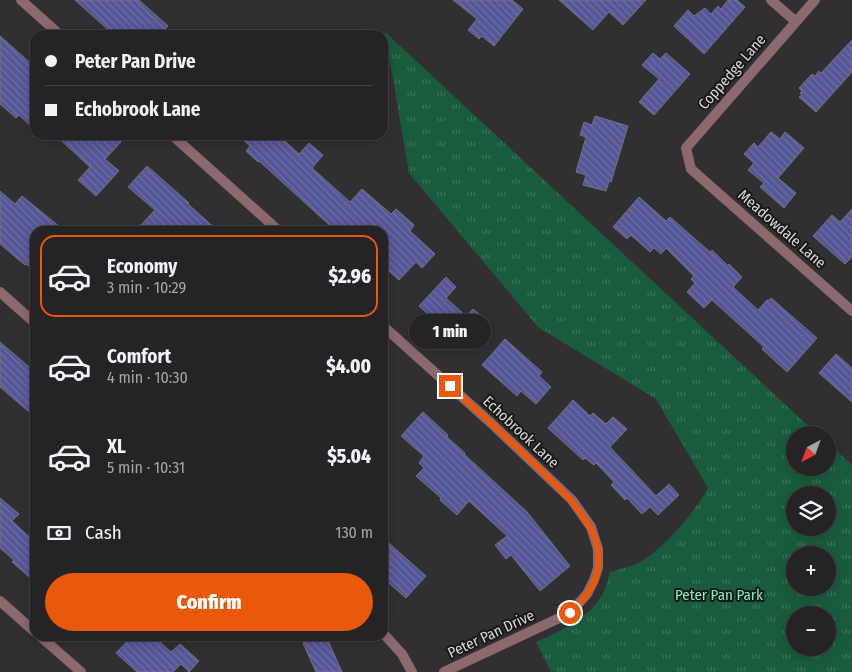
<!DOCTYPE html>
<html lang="en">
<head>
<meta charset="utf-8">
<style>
	:root { --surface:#262326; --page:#322f32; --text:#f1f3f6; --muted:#a4a4a7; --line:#424043; --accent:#ea580c }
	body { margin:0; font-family:"Fira Sans Condensed",sans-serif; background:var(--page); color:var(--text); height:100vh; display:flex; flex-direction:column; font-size:19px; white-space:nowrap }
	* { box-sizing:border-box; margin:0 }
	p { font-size:16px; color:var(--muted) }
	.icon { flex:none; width:28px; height:28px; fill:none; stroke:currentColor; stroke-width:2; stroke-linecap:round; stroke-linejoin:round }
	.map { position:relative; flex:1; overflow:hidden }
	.panel { position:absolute; left:30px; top:226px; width:358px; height:415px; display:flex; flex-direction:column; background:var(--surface); border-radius:15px; box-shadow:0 2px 12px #0003,0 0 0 1px var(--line) }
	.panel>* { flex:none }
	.banner { position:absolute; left:30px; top:30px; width:358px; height:110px; border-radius:15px; box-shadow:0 2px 12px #0003,0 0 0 1px var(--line); display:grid; align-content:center; height:110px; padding:0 15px; background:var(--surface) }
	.needle { width:32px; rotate:221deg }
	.buttons { position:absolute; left:786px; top:426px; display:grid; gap:10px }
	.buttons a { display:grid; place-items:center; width:50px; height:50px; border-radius:50%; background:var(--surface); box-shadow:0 2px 12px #0003,0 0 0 1px var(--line); font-size:25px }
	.end { position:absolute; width:22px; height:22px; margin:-11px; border:6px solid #ea580c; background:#fff; box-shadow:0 0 0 2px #fff }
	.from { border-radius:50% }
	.bubble { position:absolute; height:35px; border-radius:18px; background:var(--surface); box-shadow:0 2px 12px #0003,0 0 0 1px var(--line); font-size:16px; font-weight:800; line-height:35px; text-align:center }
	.banner b { display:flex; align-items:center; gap:18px; height:48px; font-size:19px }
	.banner b+b { border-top:1px solid var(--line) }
	.banner i { width:12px; height:12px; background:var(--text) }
	ul { padding:9px 0 0; list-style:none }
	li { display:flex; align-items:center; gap:15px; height:82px; margin:0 10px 8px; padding:0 5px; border:2px solid transparent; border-radius:15px }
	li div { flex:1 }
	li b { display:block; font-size:19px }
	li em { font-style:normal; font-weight:800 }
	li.selected { border-color:var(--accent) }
	li>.icon { width:45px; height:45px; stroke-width:1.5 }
	.pay { display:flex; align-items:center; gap:12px; height:55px; padding:0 15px; font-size:19px }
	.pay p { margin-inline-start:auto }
	.primary-button { display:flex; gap:10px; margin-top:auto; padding:10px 15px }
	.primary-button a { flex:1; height:58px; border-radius:30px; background:var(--accent); color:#fff; font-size:20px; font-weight:800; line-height:58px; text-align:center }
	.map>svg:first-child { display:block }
</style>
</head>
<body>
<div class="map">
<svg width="852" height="672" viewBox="0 0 852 672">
	<defs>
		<pattern id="park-tufts" width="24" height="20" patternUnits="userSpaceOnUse" patternTransform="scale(1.25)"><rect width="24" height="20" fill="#195c3d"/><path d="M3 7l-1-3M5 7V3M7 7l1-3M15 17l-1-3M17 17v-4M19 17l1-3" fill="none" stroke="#3a7358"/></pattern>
		<pattern id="building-back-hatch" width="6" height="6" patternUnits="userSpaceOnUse" patternTransform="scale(1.25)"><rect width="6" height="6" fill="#555696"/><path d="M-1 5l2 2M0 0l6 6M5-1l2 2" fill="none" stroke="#6d6ea4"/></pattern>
	</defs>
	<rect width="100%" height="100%" fill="#322f33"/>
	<!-- park -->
	<path fill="url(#park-tufts)" fill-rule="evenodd" d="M385,32L818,435H795V468H828V443L852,465V672H551L536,642C562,630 591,618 604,591C607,585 608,578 610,572C620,569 631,567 640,562C665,548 694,513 708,488L656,399L538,327L409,173ZM795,495H828V528H795ZM795,555H828V588H795ZM795,615H828V648H795Z"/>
	<!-- building -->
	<path fill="url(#building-back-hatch)" stroke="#737378" d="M75,0H139L168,26L159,35H114Z
		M453,0H512L523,9L494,46L482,36L479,39L468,30L477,19Z
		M559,0H646L623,25L609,12L593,30Z
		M728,0H737L745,7L704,54L674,26L688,10L694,16L705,8L711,14L718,6L721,9Z
		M0,36L35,67V130L19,115L16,118L0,104Z
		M852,40V72L816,112L799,97L802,95L800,93L802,91L799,88L812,74L815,76L819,71L821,73Z
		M653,53L660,59L666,53L690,74L654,115L639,102L659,79L642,65Z
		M595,116L628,126L611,182L609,181L606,191L583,185L586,175L576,172L586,137L580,135L584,122L592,125Z
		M771,132L780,139L785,132L804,148L778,178L796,193L784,208L760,187L764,183L748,170L754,163L744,154L754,143L758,147Z
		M55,135H113L121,142L105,159L119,171L96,196L78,180L90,167Z
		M238,135H278L299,154L309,143L323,155L312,168L350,202L362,189L391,214L396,209L414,225L410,231L435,254L422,268L416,262L399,280L382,265V231H336L259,161L258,162L246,151L250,146Z
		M147,166L189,203L188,204L218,231H135L155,210L128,187Z
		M0,191L15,204L22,196L65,231H35V272L26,264L25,265L0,244Z
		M639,197L666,221L670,217L710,252L712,250L728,266L729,264L742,277L733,287L758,310L767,300L768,301L771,298L817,338L787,372L762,349L764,347L712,300L704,308L687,292L695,283L691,279L694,276L666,248L661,254L654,248L650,252L631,235L627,239L613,227Z
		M852,209V257L845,264L813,236L832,215L840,222Z
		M446,277L456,287L446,298L466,316L473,309L489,322L466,348L419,306Z
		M505,339L542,372L539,376L551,387L536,404L521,391L517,396L482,365Z
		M0,342L35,372V417L0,387Z
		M836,354L852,368V402L819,373Z
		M573,400L590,416L593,413L606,424L613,417L627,429L610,447L656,496L669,484L679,495L658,515L650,507L642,514L627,498L625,500L611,485L614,482L596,463L594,465L585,458L583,460L548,428Z
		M423,412L448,435L447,437L465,453L464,454L527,512L570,566L540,591L511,555L506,559L495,545L507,536L469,501L457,515L440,500L441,498L416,476L424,468L419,463L424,456L401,436Z
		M0,498L19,514L12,521L35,542V582L12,562L14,560L0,548Z
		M382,537L426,576L406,598L382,577Z
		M132,636H153L171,652L180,644L199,661L189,672L181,664L173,672H137L116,653Z
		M317,636H326L342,672H316L303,643Z"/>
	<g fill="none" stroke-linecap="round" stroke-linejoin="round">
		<!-- street -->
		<path stroke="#8c696d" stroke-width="10" d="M21,0L60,35
			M771,0L795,21
			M815,0L686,148L691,169L852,311
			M172,135L279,231
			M0,292L35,323
			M382,325L491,423L572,500L591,527L598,549V568L594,580L587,594L570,613L444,672
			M0,601L35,632
			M382,632L402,654L412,672
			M40,636L81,672"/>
	</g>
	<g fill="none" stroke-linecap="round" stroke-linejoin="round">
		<!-- route -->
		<path stroke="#ea580c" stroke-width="6" d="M450,386C477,410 503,434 529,459C574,502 636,554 570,613"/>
	</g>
	<g text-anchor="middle" stroke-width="4" stroke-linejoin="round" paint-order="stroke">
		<!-- street labels -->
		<g font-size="15" fill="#d9d7d9" stroke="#191819">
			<text transform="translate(732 72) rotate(-49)" y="5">Coppedge Lane</text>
			<text transform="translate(782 229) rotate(41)" y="5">Meadowdale Lane</text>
			<text transform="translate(521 432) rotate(43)" y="5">Echobrook Lane</text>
			<text transform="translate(491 634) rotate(-25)" y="5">Peter Pan Drive</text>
		</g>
		<!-- park labels -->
		<g font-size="15" fill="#80efb5" stroke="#191819">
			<text x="719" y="600">Peter Pan Park</text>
		</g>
	</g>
</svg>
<div class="buttons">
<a><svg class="needle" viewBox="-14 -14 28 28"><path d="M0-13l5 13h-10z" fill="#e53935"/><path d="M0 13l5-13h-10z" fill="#a4a4a7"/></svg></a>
<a><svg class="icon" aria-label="layers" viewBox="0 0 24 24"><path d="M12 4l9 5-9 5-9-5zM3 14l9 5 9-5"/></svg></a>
<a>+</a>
<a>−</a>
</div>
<i class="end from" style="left:570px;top:613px"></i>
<i class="end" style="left:450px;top:386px"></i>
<div class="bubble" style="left:409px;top:314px;width:82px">1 min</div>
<div class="banner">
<b><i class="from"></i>Peter Pan Drive</b>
<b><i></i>Echobrook Lane</b>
</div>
<section class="panel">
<ul>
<li class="selected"><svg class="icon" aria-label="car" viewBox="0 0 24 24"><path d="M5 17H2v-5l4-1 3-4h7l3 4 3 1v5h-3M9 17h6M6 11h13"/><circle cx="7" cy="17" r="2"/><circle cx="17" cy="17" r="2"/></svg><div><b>Economy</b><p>3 min · 10:29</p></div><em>$2.96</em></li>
<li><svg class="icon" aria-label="car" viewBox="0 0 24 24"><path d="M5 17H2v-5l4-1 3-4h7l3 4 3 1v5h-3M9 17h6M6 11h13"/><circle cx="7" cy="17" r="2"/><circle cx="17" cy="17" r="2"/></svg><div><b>Comfort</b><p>4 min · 10:30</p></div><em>$4.00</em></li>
<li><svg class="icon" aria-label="car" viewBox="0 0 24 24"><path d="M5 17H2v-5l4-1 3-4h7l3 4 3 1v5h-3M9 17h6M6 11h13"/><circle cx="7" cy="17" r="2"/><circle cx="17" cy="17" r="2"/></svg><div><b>XL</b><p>5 min · 10:31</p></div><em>$5.04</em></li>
</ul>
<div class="pay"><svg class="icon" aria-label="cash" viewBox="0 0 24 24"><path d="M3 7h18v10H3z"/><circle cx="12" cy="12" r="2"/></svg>Cash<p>130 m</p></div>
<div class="primary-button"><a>Confirm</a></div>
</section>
</div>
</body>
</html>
